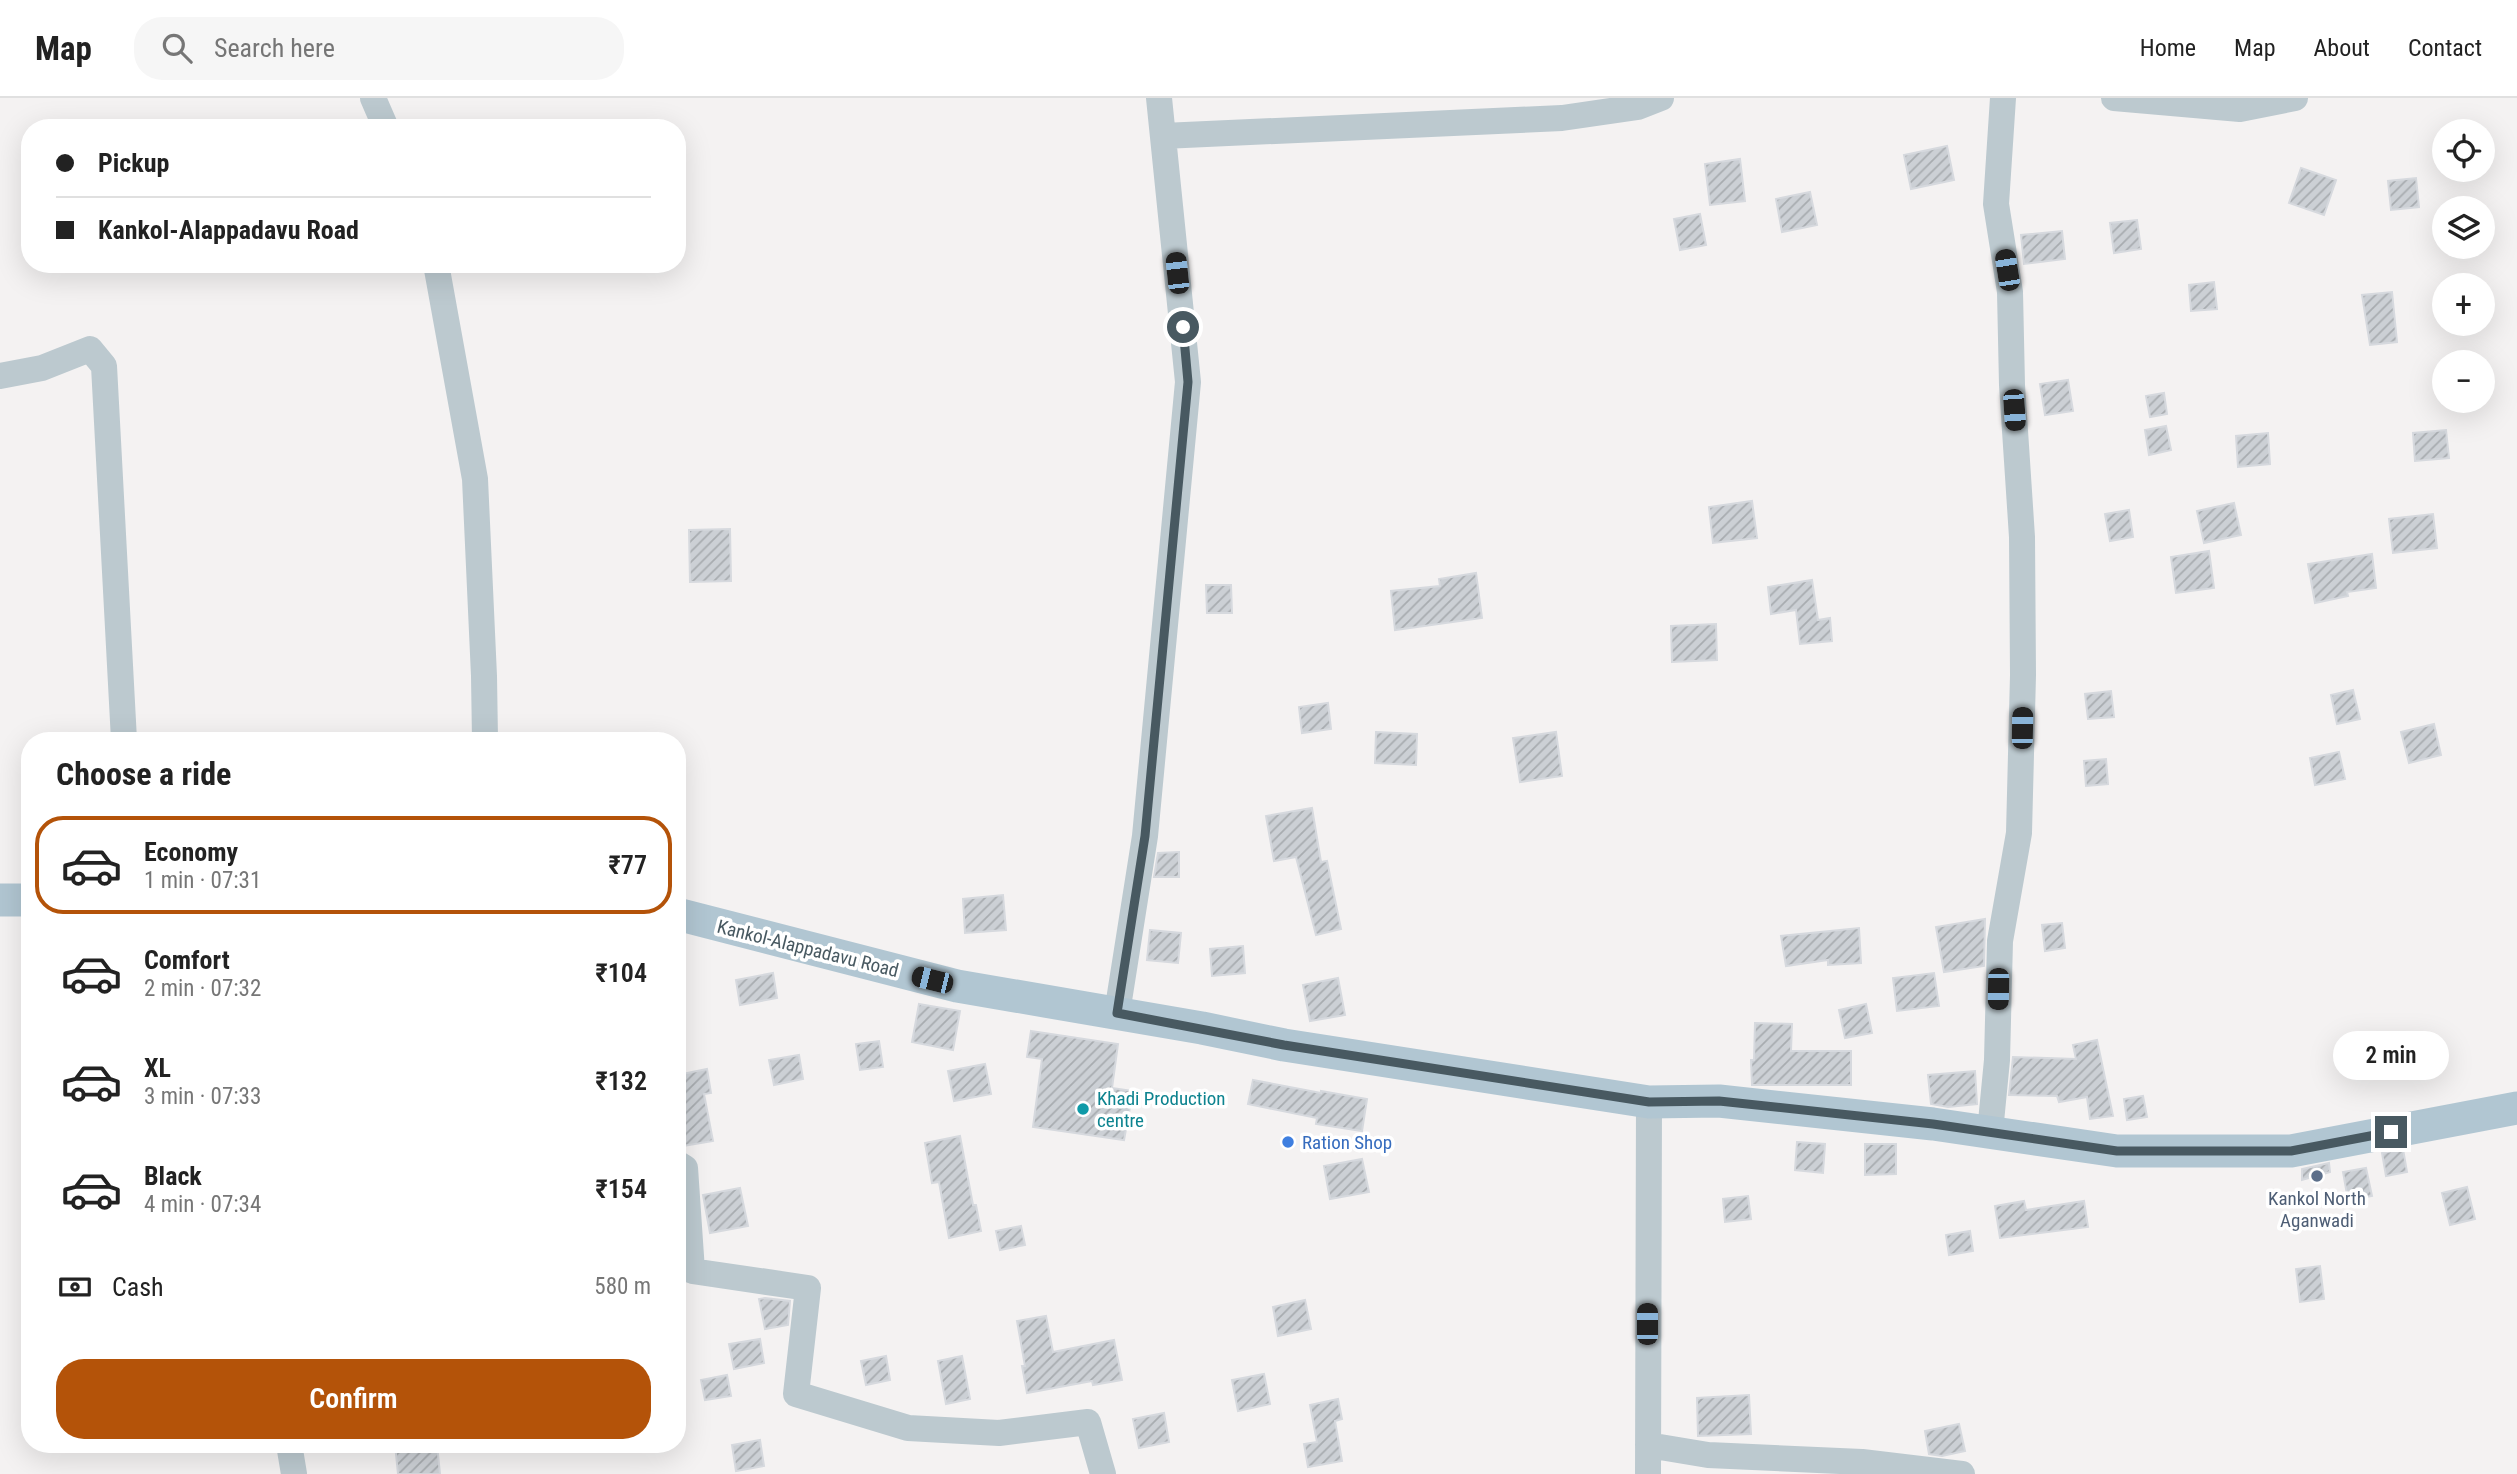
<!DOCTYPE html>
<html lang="en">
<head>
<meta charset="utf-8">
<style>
	:root { --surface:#fff; --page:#f6f6f6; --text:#222; --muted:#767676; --line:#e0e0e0; --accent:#b45309 }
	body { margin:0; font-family:"Roboto Condensed",sans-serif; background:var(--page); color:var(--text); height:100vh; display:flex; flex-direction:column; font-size:26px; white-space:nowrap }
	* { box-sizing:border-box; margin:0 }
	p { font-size:23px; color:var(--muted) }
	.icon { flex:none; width:38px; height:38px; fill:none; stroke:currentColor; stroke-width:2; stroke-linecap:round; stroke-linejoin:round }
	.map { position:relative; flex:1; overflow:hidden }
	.sheet { position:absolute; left:21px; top:634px; width:665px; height:721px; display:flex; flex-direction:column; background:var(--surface); border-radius:28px; box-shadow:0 7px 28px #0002 }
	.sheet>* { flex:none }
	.banner { position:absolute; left:21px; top:21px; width:665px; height:154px; border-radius:28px; box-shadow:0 7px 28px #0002; display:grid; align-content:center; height:154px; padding:0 35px; background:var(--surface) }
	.controls { position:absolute; left:2432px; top:21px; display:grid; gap:14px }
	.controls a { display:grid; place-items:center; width:63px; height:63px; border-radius:50%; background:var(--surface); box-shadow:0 7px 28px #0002; font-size:35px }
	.end { position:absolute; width:32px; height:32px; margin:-16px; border:9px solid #485961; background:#fff; box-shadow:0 0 0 4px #fff }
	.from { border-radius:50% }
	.bubble { position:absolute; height:49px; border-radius:24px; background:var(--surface); box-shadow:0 7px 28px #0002; font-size:23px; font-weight:600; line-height:49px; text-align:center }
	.car { position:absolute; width:21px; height:42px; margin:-21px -10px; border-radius:9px; box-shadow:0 0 5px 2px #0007; background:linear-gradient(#222 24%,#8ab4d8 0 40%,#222 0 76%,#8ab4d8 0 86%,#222 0) }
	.banner b { display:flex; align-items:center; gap:24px; height:66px; font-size:26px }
	.banner b+b { border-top:2px solid var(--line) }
	.banner i { width:18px; height:18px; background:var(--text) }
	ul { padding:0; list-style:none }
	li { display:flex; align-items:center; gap:21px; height:98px; margin:0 14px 10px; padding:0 21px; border:4px solid transparent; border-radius:28px }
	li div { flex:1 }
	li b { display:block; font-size:26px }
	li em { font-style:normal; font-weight:600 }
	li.on { border-color:var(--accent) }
	li>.icon { width:63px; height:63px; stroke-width:1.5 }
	h2 { padding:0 35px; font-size:32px; line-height:84px }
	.pay { display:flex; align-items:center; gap:18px; height:77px; padding:0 35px; font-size:26px }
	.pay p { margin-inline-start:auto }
	.action { display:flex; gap:14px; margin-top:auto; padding:14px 35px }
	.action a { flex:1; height:80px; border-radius:28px; background:var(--accent); color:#fff; font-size:28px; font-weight:600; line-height:80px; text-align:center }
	header { display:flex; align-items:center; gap:42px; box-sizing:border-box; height:98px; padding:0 35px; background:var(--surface); border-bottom:2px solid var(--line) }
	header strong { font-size:33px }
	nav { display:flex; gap:38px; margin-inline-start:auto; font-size:24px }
	.search { width:490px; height:63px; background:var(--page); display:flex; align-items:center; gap:18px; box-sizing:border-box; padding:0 24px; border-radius:28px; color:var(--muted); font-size:26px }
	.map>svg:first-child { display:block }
</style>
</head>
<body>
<header>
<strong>Map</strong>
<div class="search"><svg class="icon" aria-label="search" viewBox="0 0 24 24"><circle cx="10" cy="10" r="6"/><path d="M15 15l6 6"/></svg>Search here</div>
<nav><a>Home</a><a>Map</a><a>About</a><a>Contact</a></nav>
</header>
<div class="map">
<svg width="2517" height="1376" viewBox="0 0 2517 1376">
	<defs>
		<pattern id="building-hatch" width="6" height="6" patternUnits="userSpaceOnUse" patternTransform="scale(1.75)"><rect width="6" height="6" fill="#ccd0d5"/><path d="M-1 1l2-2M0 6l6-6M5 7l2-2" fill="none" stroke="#a8acb0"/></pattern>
	</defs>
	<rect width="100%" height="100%" fill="#f4f2f2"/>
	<!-- building -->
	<path fill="url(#building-hatch)" stroke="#d6d9de" stroke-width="2" d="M1947,48L1954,82L1911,91L1904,57Z
		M1740,61L1745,103L1710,107L1705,66Z
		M2301,70L2336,82L2324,117L2289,105Z
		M2416,80L2419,109L2391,112L2388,83Z
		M1810,94L1817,127L1782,134L1776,101Z
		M1700,116L1706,147L1680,152L1674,121Z
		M2137,122L2141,151L2114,155L2110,125Z
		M2062,133L2065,161L2024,166L2021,137Z
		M2214,184L2217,211L2191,213L2189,187Z
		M2392,194L2397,244L2370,247L2362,197Z
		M2068,282L2073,313L2045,317L2040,286Z
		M2164,295L2167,316L2150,319L2146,298Z
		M2166,328L2171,352L2149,357L2145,332Z
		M2446,332L2449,360L2415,363L2413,335Z
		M2268,335L2270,366L2238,369L2236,338Z
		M1752,403L1757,440L1713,445L1709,409Z
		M2234,405L2241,437L2204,445L2197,413Z
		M2129,412L2133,439L2110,443L2105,416Z
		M2433,416L2437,450L2393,455L2389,421Z
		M730,431L731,483L690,484L689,432Z
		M2209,453L2214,490L2176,495L2171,459Z
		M2372,456L2376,490L2347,494L2348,498L2315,505L2308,466Z
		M1476,475L1482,520L1395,532L1391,493L1440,488L1439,481Z
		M1812,482L1818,522L1830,520L1832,543L1800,546L1796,512L1771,516L1768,489Z
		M1206,487H1231L1232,515H1207Z
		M1716,526L1717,562L1672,564L1671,528Z
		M2353,592L2360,621L2337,626L2331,597Z
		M2111,593L2114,619L2088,621L2085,596Z
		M1328,605L1331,631L1302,635L1299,609Z
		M2434,626L2441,657L2409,665L2401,634Z
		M1376,634L1417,636L1416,667L1375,665Z
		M1556,634L1562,678L1520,684L1513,640Z
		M2339,654L2345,681L2315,687L2310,660Z
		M2106,661L2108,686L2086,688L2084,663Z
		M1312,710L1321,764L1327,763L1341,831L1316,837L1296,759L1274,763L1266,718Z
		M1179,754V779H1154L1158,755Z
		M1003,797L1006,832L965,835L963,801Z
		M1985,821L1984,868L1944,874L1936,829Z
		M2062,825L2065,850L2045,853L2042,827Z
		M1859,830L1861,865L1828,867V862L1786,868L1781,838Z
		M1150,832L1181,835L1178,865L1147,862Z
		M1243,848L1245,875L1212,878L1210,851Z
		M773,875L777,900L740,907L736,882Z
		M1934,875L1939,908L1897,913L1893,880Z
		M1338,880L1345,917L1310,923L1303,887Z
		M919,906L960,913L953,952L912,944Z
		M1866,906L1872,935L1845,940L1839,912Z
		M1755,925L1792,926L1791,953H1851V987H1752L1751,962H1754Z
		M1031,933L1118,946L1112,990L1133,993L1124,1042L1033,1029L1042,961L1027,959Z
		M2097,942L2113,1018L2090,1021L2087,999L2059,1004L2057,998L2009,997L2013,959L2076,961L2073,947Z
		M879,943L883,969L860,972L856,946Z
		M799,957L803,981L774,987L769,962Z
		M985,966L991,996L954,1003L948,973Z
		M707,971L711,995L704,996L713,1043L677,1049V977Z
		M1975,973L1977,1006L1948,1009L1931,1006L1928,977Z
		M1253,982L1321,995V993L1367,1001L1362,1033L1316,1026L1317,1020L1248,1006Z
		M2143,998L2147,1019L2127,1022L2124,1001Z
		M960,1038L973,1107H976L981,1133L949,1140L939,1084L932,1085L925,1045Z
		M1797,1044L1825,1046L1823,1075L1795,1072Z
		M1865,1046H1896V1076L1865,1077Z
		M2403,1051L2407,1074L2386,1078L2382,1055Z
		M1362,1061L1369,1094L1330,1101L1324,1068Z
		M2329,1065L2330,1074L2302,1082V1071Z
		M2366,1070L2372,1098L2348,1102L2343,1074Z
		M2467,1089L2475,1121L2450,1127L2442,1095Z
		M740,1090L748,1128L710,1135L703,1097Z
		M1748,1098L1751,1121L1725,1124L1723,1101Z
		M2024,1103L2026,1112L2084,1103L2088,1129L2000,1140L1995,1108Z
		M1021,1128L1025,1147L1000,1152L996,1133Z
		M1970,1133L1973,1153L1949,1157L1946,1137Z
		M2320,1168L2324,1201L2300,1204L2296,1171Z
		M765,1200L790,1203L788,1227L765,1231L759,1201Z
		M1305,1202L1311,1231L1278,1238L1273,1209Z
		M1046,1218L1053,1254L1114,1242L1122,1282L1093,1287L1092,1283L1027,1295L1022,1268H1025L1017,1223Z
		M760,1241L764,1265L734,1271L729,1246Z
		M886,1258L890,1282L866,1287L861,1263Z
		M962,1258L970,1301L946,1306L938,1263Z
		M1264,1276L1270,1306L1238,1313L1232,1282Z
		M727,1277L731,1298L705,1302L701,1282Z
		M1749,1297L1751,1336L1698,1338L1697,1300Z
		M1338,1301L1342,1321L1335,1323L1342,1363L1308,1369L1304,1346L1317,1344L1310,1307Z
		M1164,1315L1169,1344L1139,1350L1133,1321Z
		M1959,1326L1965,1353L1942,1358L1929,1356L1925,1333Z
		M760,1342L764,1368L736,1373L732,1347Z
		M395,1346H437L440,1376H398Z"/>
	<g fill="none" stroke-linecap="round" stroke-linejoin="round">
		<!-- minor -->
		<path stroke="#bcc9cf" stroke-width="26" d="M373,0L386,30
			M2114,0L2240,11L2295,0
			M1163,38L1562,20L1638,9L1661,0
			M436,166L475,381L484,578L485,642
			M0,278L42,270L90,251L104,268L124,642
			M1117,915L1145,738L1188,284L1159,0
			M1990,1034L1997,962L2000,843L2019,735L2023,577L2022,439L2012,287L2010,194L1996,106L2003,0
			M677,1065L685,1070L692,1173L808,1190L796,1296L908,1330L999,1335L1088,1324L1103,1376
			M289,1346L294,1376
			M1648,1347L1708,1357L1862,1364L1962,1376
			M1648,1376L1649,1004"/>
		<!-- major -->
		<path stroke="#b1c6d2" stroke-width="33" d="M0,802H30
			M677,816L957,888L1202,930L1284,947L1649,1004L1719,1003L1933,1026L2117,1053H2291L2517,1010"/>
	</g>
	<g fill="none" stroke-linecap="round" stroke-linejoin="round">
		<!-- route -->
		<path stroke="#485961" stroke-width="9" d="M1183,229L1188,284L1145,738L1117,915L1284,947L1649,1004L1719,1003L1933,1026L2117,1053H2291L2391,1034"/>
	</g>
	<!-- markers -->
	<circle fill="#0f9aa8" stroke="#fff" stroke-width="2.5" cx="1083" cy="1011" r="7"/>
	<circle fill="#3f7fe0" stroke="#fff" stroke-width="2.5" cx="1288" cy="1044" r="7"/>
	<circle fill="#5c6f8a" stroke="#fff" stroke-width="2.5" cx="2317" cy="1078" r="7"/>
	<g text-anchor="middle" stroke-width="7" stroke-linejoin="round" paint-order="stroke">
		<!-- street labels -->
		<g font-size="19" fill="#485961" stroke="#fff">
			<text transform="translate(808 850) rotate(14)" y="7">Kankol-Alappadavu Road</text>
		</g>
		<!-- culture labels -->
		<g font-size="19" fill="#0d838f" stroke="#fff" text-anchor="start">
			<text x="1097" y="1007">Khadi Production<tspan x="1097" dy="22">centre</tspan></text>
		</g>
		<!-- shop labels -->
		<g font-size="19" fill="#366cbe" stroke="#fff" text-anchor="start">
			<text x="1302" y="1051">Ration Shop</text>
		</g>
		<!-- service labels -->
		<g font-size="19" fill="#4e5e75" stroke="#fff">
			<text x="2317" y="1107">Kankol North<tspan x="2317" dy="22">Aganwadi</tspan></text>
		</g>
	</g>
</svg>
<div class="controls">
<a><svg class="icon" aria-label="locate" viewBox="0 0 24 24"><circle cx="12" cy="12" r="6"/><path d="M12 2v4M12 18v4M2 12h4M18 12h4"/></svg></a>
<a><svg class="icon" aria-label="layers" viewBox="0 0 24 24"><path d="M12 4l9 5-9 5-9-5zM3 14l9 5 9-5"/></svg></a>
<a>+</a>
<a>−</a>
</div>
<i class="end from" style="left:1183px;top:229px"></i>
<i class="end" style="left:2391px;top:1034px"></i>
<div class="bubble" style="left:2333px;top:933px;width:116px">2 min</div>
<i class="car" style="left:2007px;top:172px;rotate:351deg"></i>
<i class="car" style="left:1177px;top:175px;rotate:354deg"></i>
<i class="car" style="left:2014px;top:312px;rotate:176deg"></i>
<i class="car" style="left:2022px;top:630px;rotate:1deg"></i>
<i class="car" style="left:932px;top:882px;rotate:284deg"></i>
<i class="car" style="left:1998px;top:891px;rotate:181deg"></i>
<i class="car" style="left:1647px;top:1226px;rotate:0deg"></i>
<div class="banner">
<b><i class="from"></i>Pickup</b>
<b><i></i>Kankol-Alappadavu Road</b>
</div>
<section class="sheet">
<h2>Choose a ride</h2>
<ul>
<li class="on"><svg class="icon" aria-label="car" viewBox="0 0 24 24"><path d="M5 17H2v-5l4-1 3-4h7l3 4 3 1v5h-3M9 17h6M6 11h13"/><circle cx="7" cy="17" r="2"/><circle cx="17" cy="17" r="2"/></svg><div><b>Economy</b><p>1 min · 07:31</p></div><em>₹77</em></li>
<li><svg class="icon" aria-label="car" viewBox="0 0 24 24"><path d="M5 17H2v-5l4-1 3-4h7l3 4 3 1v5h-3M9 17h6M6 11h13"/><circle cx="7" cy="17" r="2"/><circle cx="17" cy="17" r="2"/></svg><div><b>Comfort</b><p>2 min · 07:32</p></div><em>₹104</em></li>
<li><svg class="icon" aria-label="car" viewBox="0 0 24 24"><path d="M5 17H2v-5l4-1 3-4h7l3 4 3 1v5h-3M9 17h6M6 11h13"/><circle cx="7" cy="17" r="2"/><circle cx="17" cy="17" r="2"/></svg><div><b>XL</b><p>3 min · 07:33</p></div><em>₹132</em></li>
<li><svg class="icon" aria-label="car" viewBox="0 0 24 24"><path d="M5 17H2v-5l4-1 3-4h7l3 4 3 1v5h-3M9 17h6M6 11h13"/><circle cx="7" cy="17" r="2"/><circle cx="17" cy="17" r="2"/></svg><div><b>Black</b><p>4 min · 07:34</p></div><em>₹154</em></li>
</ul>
<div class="pay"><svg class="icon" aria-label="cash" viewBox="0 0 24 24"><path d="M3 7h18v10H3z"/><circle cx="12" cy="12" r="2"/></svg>Cash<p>580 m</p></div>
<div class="action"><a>Confirm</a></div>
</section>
</div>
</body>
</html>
